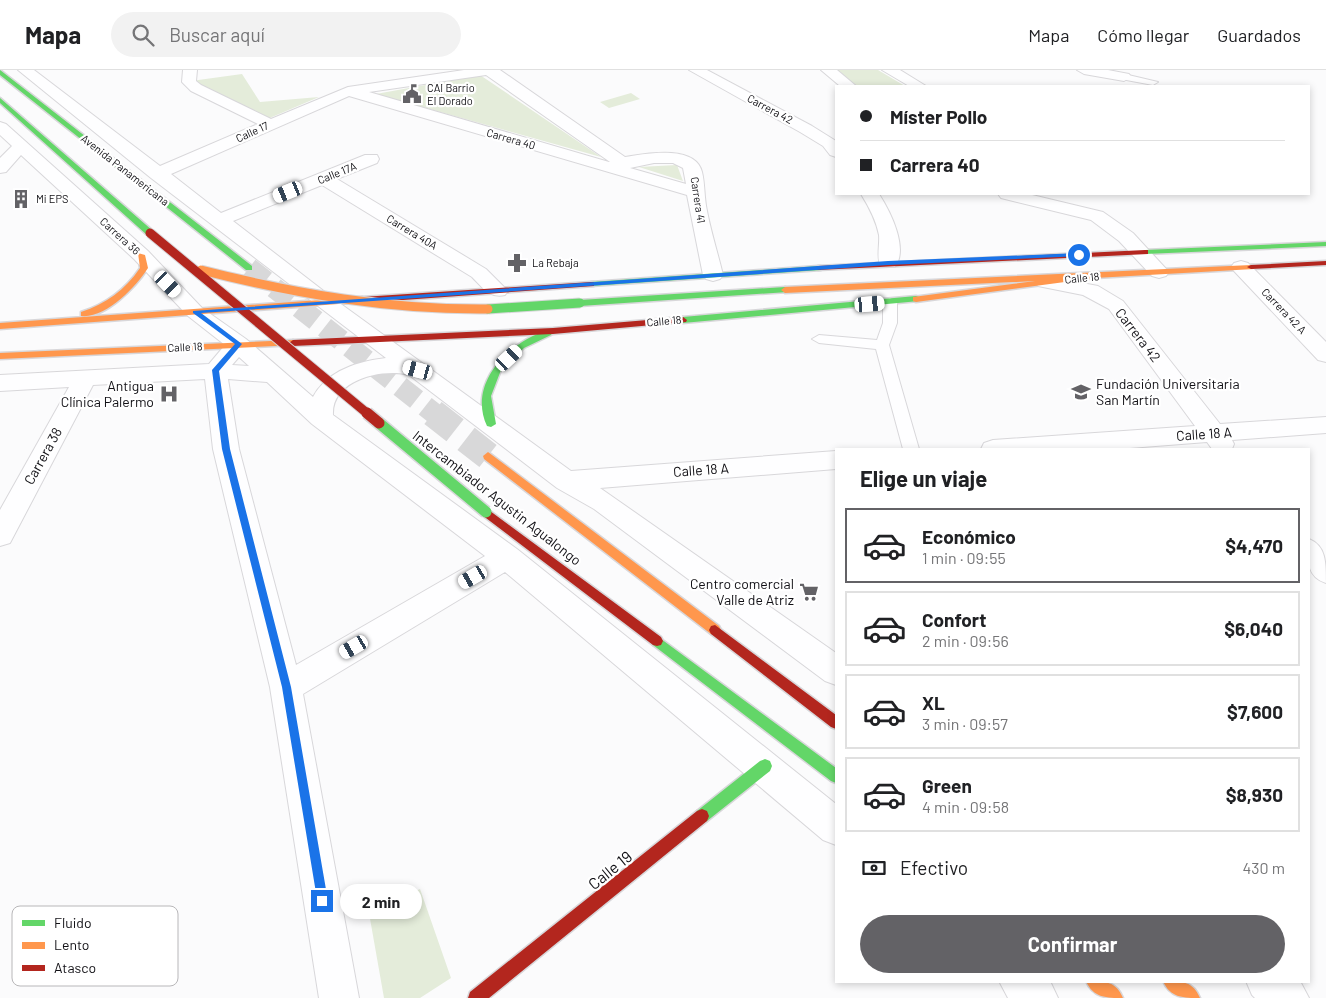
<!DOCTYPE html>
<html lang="es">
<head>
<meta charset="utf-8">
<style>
	:root { --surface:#fff; --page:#f2f2f2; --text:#202124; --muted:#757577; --line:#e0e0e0; --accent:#636266 }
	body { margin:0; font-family:Barlow,sans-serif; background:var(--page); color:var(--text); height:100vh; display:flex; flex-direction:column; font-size:19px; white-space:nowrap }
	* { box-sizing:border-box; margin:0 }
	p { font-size:16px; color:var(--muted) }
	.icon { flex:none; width:28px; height:28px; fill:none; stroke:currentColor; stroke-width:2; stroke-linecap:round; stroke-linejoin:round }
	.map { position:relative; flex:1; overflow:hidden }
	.details { position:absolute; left:835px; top:378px; width:475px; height:535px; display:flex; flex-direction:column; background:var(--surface); border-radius:0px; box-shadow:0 2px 8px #0003 }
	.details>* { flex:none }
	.banner { position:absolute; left:835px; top:15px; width:475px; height:110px; border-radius:0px; box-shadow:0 2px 8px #0003; display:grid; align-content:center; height:110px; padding:0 25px; background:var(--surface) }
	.end { position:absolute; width:22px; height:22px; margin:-11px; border:6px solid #1a73e8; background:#fff; box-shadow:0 0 0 2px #fff }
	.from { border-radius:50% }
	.bubble { position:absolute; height:35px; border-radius:18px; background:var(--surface); box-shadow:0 2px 8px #0003; font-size:16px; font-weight:700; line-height:35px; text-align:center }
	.car { position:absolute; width:15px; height:30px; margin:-15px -8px; border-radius:6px; box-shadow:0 0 4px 1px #0007; background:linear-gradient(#fff 24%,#345 0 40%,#fff 0 76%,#345 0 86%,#fff 0) }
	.banner b { display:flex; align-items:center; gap:18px; height:48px; font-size:19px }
	.banner b+b { border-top:1px solid var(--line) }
	.banner i { width:12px; height:12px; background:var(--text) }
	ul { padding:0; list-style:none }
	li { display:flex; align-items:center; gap:15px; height:75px; margin:0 10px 8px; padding:0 15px; border:2px solid var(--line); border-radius:0px }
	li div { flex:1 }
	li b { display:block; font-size:19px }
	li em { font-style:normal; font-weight:700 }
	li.selected { border-color:var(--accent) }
	li>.icon { width:45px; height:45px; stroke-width:1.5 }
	h2 { padding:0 25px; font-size:22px; line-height:60px }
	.pay { display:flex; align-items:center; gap:12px; height:55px; padding:0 25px; font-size:19px }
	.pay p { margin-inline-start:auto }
	.primary-button { display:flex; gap:10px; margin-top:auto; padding:10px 25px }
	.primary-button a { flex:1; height:58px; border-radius:30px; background:var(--accent); color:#fff; font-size:20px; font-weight:700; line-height:58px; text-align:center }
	header { display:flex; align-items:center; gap:30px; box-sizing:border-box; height:70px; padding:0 25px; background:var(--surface); border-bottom:1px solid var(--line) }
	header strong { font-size:24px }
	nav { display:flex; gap:28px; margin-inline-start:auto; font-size:18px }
	.search { width:350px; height:45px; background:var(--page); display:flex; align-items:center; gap:12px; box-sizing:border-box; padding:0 18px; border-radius:28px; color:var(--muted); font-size:19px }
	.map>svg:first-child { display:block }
</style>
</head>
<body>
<header>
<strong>Mapa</strong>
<div class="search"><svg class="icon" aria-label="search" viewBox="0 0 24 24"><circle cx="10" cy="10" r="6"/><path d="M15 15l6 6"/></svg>Buscar aquí</div>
<nav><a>Mapa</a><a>Cómo llegar</a><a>Guardados</a></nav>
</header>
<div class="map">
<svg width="1326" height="928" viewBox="0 0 1326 928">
	<rect width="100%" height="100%" fill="#fbfbfc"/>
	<!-- green -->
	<path fill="#e4ecda" d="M835,0H878L905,16H857Z
		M242,4L260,32L319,27L265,50L191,11Z
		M480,5L601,87L376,24Z
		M631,23L640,29L609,38L600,32Z
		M677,95L683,111L639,97Z
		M420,819L451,908L420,928H384L369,843Z"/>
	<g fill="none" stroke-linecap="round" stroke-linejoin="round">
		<!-- primary-tunnel-far1 -->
		<path stroke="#d8d8d9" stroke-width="21" stroke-dasharray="21 11" stroke-linecap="butt" d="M249,198L435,344"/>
		<!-- primary-tunnel -->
		<path stroke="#d8d8d9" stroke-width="28" stroke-dasharray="28 14" stroke-linecap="butt" d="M433,343L488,386"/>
		<!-- lane casing -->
		<g stroke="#d8d7da" stroke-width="2">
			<path id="lane" d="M1124,4L1158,12L1153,15L1121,9L1119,7Z
				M890,228L897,232V253L889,275L919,379H903L876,279L819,273L812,269L819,265L877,270L883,253V232Z"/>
		</g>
		<!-- street casing -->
		<g stroke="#d8d7da" stroke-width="2">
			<path id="street" d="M18,0H34L160,96L258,54L191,21L182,12L183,0H197L196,11L201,15L271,49L348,17L464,0H500L625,87C645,84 695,74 702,102C705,114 704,128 707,141C711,162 718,184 723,205L720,209L713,211L706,209L703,205L687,125L349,26L171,104L221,143L365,85H377L379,89L377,93L337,109L486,199L508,221L505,225C490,229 482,217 472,207L322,115L233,151L334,229L571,401L836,381V399L600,418L836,583V615L825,611L594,439L557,418L409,305C382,298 331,310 333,345L517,479L836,734V775L823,770L505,502L303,624L359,928H319L270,617L213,379L205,309L93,315L10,473L0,476V440L69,317L0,321V305L209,294L225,275L188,246L134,189L21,85L6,102L0,103V88L12,76L0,65V52L6,54L148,181L202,238L246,269L313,327C327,301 358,291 386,288L151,108ZM486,5L610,92H609L369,22ZM654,93H673L683,98L686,114L630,98ZM239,287L249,296L232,295ZM228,309L267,312L312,354L485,486L296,595L239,379Z
				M689,0H707L812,56L836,71V87L830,85L823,76L800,62Z
				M821,0H837L856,16H840Z
				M882,0H900L926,16H909Z
				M1077,0H1108L1129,4L1131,7L1124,11L1084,4Z
				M861,124H879C890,141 909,178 895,197H881C876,189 880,175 879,165C876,150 869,137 861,124Z
				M998,124H1028L1103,142L1133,163L1169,202L1166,206L1159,208L1152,206L1119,171L1091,150L1001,128Z
				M1241,191L1248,193L1326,272V292L1318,290L1234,201L1231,197L1234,193Z
				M1045,206L1098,216L1123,231L1220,354L1326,347V363L1232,370L1234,374L1232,379H1212L1207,372L1117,379H981L984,373L993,370L1195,356L1109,239L1083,225L1038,216L1035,212L1038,208Z
				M1309,469C1326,476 1326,492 1326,513C1305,506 1308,488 1309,469Z
				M999,911H1050L1058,928H1008Z
				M1246,911H1300L1309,928H1255L1252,925Z"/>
		</g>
		<!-- fast casing -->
		<g stroke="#d8d7da" stroke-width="3">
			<path id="fast" d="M0,0L252,196V200H246L0,5Z
				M0,28L153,161V165H147L0,33Z
				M1326,172V176L1145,184L1141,182L1145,180Z
				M818,196H821V200L591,216L587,214L591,212Z
				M785,217L788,218V222L580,236L576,233L580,230Z
				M916,226L919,227V231L683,253L679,250L683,247Z
				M548,260L552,263L551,265L524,278L501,300L491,326L496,354L491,357L487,356C467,313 509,272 548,260Z
				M657,566L836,698V713L831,711L653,575L651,571L653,567Z
				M765,689L770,691L772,696L770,701L707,751L702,753L697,751L695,746L697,741L760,691Z"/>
		</g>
		<!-- slow casing -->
		<g stroke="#d8d7da" stroke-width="3">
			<path id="slow" d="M138,183L145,185L148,198C136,217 105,249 81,246V242C106,234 125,220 140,198Z
				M1251,195H1254V199L1095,208L916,232L913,231V227L1035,211L785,223L781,220L785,217Z
				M362,227L365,228V232L0,259V253Z
				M293,270L297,273L296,275L0,289V283Z
				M488,382L719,556L721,560L719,564L715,565L711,564L484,389L483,386Z
				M1086,911C1102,911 1116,910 1123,928C1107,928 1093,928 1086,911Z
				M1163,911C1179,911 1193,910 1200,928C1184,928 1170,928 1163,911Z"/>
		</g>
		<!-- jam casing -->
		<g stroke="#d8d7da" stroke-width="3">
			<path id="jam" d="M1145,180H1148V184L818,200L814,198L818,196Z
				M1326,191V195L1251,199L1247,197L1251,195Z
				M591,212H594V216L362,233L358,230L362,227Z
				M683,247L687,250L686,252L553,264L293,276L289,273L293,270L553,258Z
				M486,438L661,567L663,571L661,575L657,576L653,575L482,445L481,442L482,439Z
				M715,555L836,645V659L831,657L711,564L709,560L711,556Z
				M702,739L707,741L709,746L707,751L489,928H468L470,922L697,741Z"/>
		</g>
		<!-- lane -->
		<use href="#lane" fill="#fefeff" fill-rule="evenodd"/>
		<!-- street -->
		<use href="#street" fill="#fefeff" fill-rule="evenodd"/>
		<!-- fast -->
		<use href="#fast" fill="#63d668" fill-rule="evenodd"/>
		<!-- slow -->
		<use href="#slow" fill="#ff974d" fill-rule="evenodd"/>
		<!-- jam -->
		<use href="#jam" fill="#b3261e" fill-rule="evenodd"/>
		<!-- fast-bridge-far1 casing -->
		<g stroke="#d8d7da" stroke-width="11" stroke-linecap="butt">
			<path id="fast-bridge-far1" d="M488,239L580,233"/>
		</g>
		<!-- fast-bridge casing -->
		<g stroke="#d8d7da" stroke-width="14" stroke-linecap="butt">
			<path id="fast-bridge" d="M379,353L486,442"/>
		</g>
		<!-- slow-bridge casing -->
		<g stroke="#d8d7da" stroke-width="11" stroke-linecap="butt">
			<path id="slow-bridge" d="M201,200C296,224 390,240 488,239"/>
		</g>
		<!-- jam-bridge-far1 casing -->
		<g stroke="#d8d7da" stroke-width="11" stroke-linecap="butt">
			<path id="jam-bridge-far1" d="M150,163L368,344"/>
		</g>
		<!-- jam-bridge casing -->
		<g stroke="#d8d7da" stroke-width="14" stroke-linecap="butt">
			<path id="jam-bridge" d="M367,343L379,353"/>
		</g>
		<!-- fast-bridge-far1 -->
		<use href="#fast-bridge-far1" stroke="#63d668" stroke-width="9"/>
		<!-- fast-bridge -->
		<use href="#fast-bridge" stroke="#63d668" stroke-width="11"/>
		<!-- slow-bridge -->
		<use href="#slow-bridge" stroke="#ff974d" stroke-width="9"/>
		<!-- jam-bridge-far1 -->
		<use href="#jam-bridge-far1" stroke="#b3261e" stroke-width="9"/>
		<!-- jam-bridge -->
		<use href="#jam-bridge" stroke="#b3261e" stroke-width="11"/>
	</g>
	<!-- route -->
	<path fill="#1a73e8" d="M1079,183L1081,186L888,195L201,243L242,274L219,301L230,379L291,617L328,831L326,835H318L282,617L222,379L212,300L235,274L193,243V241L888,191Z"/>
	<!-- icons -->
	<defs>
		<g id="civic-bare" transform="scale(1.5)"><path d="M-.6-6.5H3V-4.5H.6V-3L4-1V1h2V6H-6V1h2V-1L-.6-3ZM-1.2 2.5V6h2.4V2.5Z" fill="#636266" stroke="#fff" stroke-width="2.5" paint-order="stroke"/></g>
		<g id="building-bare" transform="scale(1.5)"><path d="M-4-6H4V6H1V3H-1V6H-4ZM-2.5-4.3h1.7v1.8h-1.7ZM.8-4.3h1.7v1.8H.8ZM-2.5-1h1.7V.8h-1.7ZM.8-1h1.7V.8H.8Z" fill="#636266" stroke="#fff" stroke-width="2.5" paint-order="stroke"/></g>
		<g id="pharmacy-bare" transform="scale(1.5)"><path d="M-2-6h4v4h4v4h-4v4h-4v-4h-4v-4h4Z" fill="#636266" stroke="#fff" stroke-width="2.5" paint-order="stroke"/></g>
		<g id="university-bare" transform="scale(1.5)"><path d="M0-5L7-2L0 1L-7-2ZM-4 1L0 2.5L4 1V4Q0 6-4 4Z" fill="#636266" stroke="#fff" stroke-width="2.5" paint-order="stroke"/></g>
		<g id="hospital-bare" transform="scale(1.5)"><path d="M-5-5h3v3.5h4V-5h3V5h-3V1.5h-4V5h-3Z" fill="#636266" stroke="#fff" stroke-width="2.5" paint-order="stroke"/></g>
		<g id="supermarket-bare" transform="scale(1.5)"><path d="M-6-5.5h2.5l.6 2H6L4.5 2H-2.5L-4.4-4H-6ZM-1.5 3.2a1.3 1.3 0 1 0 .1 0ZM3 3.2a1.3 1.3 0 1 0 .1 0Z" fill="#636266" stroke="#fff" stroke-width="2.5" paint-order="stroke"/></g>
	</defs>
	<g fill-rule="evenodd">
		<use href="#civic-bare" x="412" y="24"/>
		<use href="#building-bare" x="21" y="129"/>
		<use href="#pharmacy-bare" x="517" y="193"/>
		<use href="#university-bare" x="1081" y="322"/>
		<use href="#hospital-bare" x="169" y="324"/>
		<use href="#supermarket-bare" x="809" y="522"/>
	</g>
	<g text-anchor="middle" stroke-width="4.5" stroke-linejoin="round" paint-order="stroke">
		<!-- far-poi labels -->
		<g font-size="11" fill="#111015" stroke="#fff" text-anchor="start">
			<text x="427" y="22">CAI Barrio<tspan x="427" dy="13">El Dorado</tspan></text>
			<text x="36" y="133">Mi EPS</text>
			<text x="532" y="197">La Rebaja</text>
		</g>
		<!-- far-street labels -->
		<g font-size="11" fill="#111015" stroke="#fff">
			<text transform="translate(770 39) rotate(28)" y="4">Carrera 42</text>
			<text transform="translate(252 62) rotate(-24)" y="4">Calle 17</text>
			<text transform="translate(511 69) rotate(16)" y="4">Carrera 40</text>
			<text transform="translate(125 100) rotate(38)" y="4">Avenida Panamericana</text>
			<text transform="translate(337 103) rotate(-22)" y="4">Calle 17A</text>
			<text transform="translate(698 130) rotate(81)" y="4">Carrera 41</text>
			<text transform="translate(412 162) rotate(31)" y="4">Carrera 40A</text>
			<text transform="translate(120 166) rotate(42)" y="4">Carrera 36</text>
			<text transform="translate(1082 208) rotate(-6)" y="4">Calle 18</text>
			<text transform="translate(1284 241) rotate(46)" y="4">Carrera 42 A</text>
			<text transform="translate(664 251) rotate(-5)" y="4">Calle 18</text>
			<text transform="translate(185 277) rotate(-3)" y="4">Calle 18</text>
		</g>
		<!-- street labels -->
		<g font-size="14" fill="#111015" stroke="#fff">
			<text transform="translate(1138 265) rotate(52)" y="5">Carrera 42</text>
			<text transform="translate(1204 364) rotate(-4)" y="5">Calle 18 A</text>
			<text transform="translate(43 386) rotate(-61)" y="5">Carrera 38</text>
			<text transform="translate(701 400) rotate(-4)" y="5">Calle 18 A</text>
			<text transform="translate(497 428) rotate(38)" y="5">Intercambiador Agustin Agualongo</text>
		</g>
		<!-- poi labels -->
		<g font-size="14" fill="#111015" stroke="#fff" text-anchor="end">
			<text x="1096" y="319" text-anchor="start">Fundación Universitaria<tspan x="1096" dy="16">San Martín</tspan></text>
			<text x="154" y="321">Antigua<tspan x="154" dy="16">Clínica Palermo</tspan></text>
			<text x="794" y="519">Centro comercial<tspan x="794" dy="16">Valle de Atriz</tspan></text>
		</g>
		<!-- near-street labels -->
		<g font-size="16" fill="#111015" stroke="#fff">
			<text transform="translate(610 800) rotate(-39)" y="6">Calle 19</text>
		</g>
	</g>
	<!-- legend -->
	<rect x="12" y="836" width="166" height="80" rx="8" fill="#fff" stroke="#b8b7b9" stroke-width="1"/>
	<rect x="22" y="850" width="23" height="6" fill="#63d668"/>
	<rect x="22" y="872" width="23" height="7" fill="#ff974d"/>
	<rect x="22" y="895" width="23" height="6" fill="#b3261e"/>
	<g font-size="14" fill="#111015">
		<text x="54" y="858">Fluido</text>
		<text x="54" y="880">Lento</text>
		<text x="54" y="903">Atasco</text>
	</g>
</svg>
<i class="end from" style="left:1079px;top:185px"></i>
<i class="end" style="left:322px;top:831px"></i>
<div class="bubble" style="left:340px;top:814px;width:82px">2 min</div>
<i class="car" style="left:288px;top:122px;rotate:248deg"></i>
<i class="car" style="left:168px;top:214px;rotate:136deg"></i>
<i class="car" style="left:870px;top:234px;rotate:85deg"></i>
<i class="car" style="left:509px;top:288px;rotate:47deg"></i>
<i class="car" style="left:418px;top:300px;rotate:285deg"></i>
<i class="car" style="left:473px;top:507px;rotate:240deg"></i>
<i class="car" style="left:354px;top:577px;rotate:240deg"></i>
<div class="banner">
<b><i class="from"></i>Míster Pollo</b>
<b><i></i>Carrera 40</b>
</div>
<section class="details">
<h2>Elige un viaje</h2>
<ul>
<li class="selected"><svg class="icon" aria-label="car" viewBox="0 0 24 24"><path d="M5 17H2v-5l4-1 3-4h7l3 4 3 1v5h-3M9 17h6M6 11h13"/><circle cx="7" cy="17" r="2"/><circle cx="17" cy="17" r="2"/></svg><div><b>Económico</b><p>1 min · 09:55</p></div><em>$4,470</em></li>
<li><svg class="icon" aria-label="car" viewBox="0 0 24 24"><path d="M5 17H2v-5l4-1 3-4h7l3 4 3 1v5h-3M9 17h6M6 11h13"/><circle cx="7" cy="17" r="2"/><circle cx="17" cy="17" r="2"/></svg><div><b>Confort</b><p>2 min · 09:56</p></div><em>$6,040</em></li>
<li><svg class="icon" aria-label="car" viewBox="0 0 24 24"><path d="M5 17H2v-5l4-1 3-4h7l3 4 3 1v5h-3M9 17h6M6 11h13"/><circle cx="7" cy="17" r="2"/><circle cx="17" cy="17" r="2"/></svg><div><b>XL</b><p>3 min · 09:57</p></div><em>$7,600</em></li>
<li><svg class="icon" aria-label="car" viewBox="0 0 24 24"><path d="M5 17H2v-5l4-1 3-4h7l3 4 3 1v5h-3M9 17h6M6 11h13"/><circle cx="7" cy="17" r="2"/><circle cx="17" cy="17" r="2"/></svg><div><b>Green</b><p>4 min · 09:58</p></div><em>$8,930</em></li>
</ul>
<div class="pay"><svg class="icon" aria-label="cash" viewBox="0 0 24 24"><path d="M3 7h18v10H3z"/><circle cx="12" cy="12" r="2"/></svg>Efectivo<p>430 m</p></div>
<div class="primary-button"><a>Confirmar</a></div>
</section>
</div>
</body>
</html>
